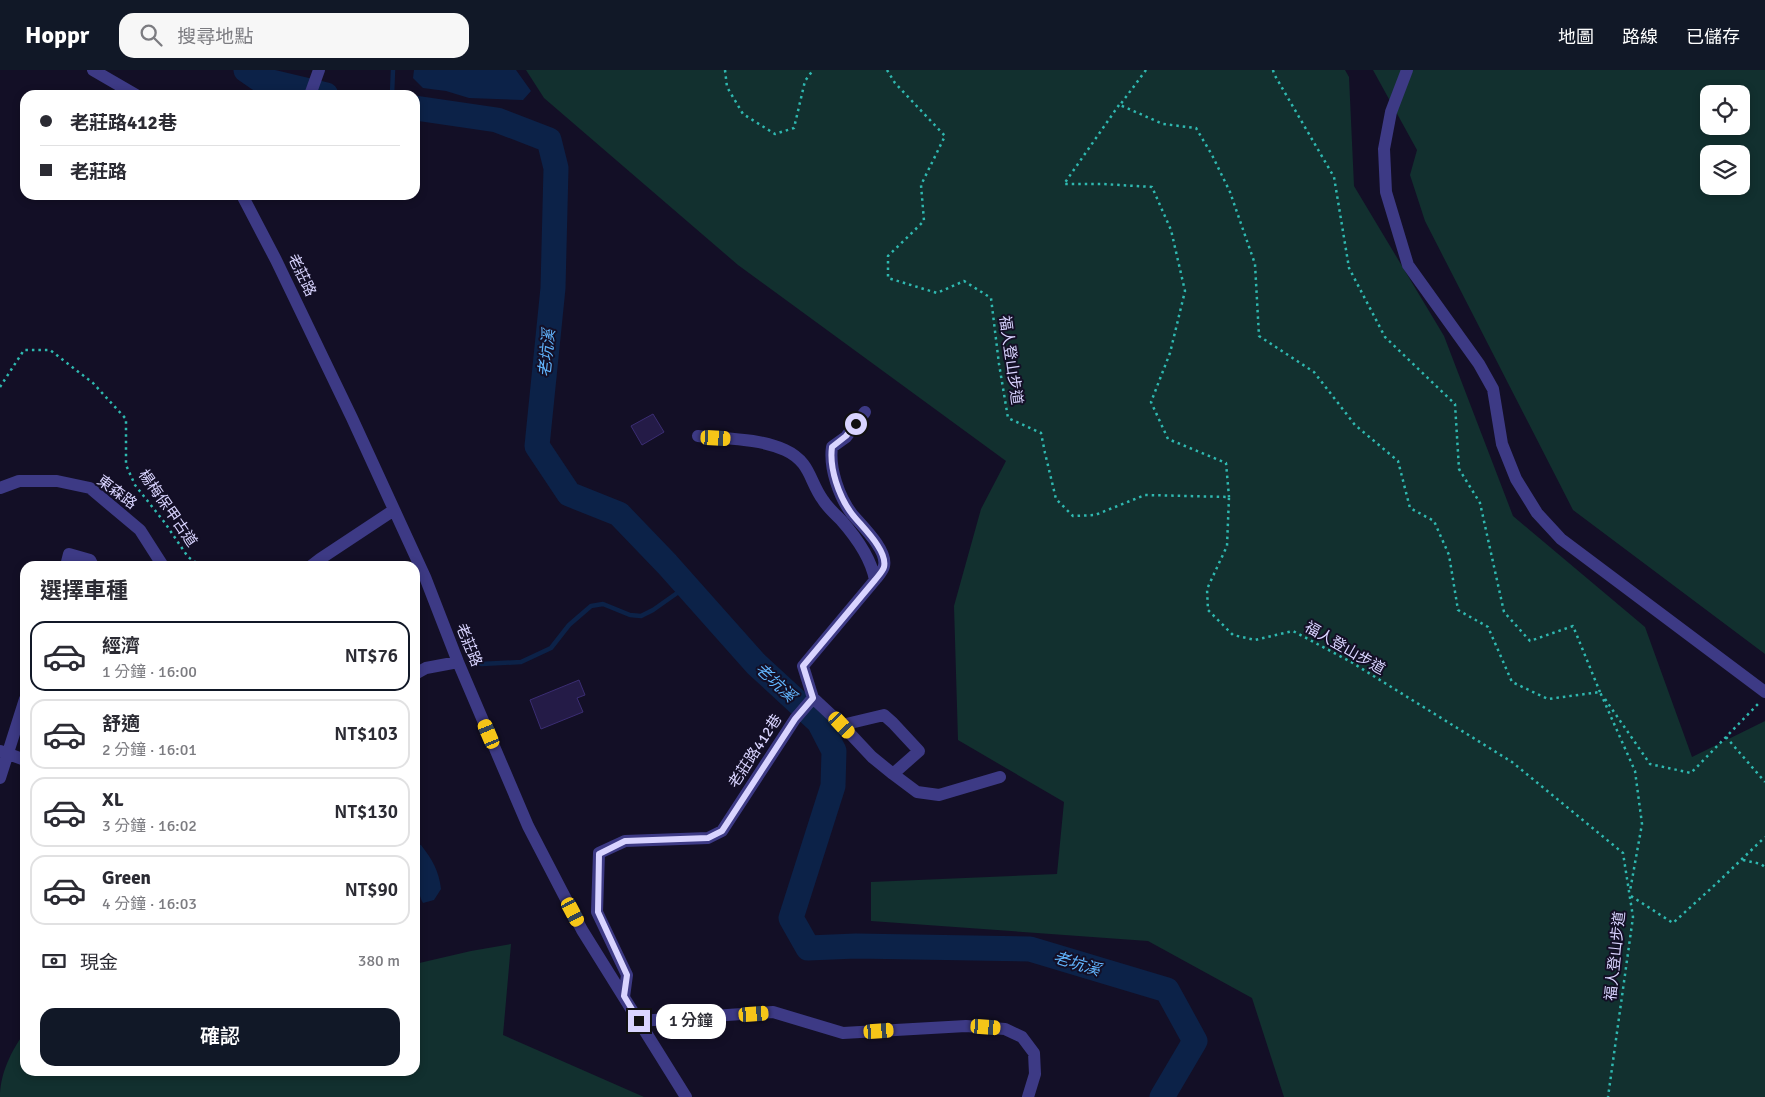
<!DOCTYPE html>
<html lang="zh-TW">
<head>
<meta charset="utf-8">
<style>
	:root { --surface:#fff; --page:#f7f7f7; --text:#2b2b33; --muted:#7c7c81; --line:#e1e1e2; --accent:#111827 }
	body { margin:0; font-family:Signika,"Noto Sans TC",sans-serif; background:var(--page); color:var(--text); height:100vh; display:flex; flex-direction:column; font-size:19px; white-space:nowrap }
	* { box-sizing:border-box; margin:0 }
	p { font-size:16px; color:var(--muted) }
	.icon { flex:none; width:28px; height:28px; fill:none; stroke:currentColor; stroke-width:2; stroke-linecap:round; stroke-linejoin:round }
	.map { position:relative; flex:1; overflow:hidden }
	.side { position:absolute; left:20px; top:491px; width:400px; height:515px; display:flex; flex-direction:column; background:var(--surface); border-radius:15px; box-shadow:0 2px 8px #0003 }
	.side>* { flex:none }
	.top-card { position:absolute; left:20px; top:20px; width:400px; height:110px; border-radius:15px; box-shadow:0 2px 8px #0003; display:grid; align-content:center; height:110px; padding:0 20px; background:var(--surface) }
	.buttons { position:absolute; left:1700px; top:15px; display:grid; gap:10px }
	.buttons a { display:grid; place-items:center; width:50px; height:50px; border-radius:10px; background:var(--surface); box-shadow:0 2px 8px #0003; font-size:25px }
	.end { position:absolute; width:22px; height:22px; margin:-11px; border:6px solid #d9d4ff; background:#111; box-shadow:0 0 0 2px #111 }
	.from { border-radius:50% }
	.bubble { position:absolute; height:35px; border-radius:15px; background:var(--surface); box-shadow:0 2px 8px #0003; font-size:16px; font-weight:600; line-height:35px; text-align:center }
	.car { position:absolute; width:15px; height:30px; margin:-15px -8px; border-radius:6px; box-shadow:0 0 4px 1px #0007; background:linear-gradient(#f5c518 24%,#345 0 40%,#f5c518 0 76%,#345 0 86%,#f5c518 0) }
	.top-card b { display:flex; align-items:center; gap:18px; height:48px; font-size:19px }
	.top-card b+b { border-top:1px solid var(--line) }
	.top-card i { width:12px; height:12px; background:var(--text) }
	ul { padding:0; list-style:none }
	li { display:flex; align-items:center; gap:15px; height:70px; margin:0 10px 8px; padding:0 10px; border:2px solid var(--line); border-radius:15px }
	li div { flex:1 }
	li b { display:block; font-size:19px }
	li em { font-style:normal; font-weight:600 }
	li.current { border-color:var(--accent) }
	li>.icon { width:45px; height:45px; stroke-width:1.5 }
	h2 { padding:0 20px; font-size:22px; line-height:60px }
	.pay { display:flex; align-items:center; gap:12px; height:55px; padding:0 20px; font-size:19px }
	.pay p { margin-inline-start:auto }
	.button { display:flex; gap:10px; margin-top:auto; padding:10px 20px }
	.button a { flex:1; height:58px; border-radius:15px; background:var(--accent); color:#fff; font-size:20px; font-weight:600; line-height:58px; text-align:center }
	header { display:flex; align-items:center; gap:30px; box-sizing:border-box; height:70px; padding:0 25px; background:var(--accent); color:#fff }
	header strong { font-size:24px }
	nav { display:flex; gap:28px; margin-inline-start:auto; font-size:18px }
	.search { width:350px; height:45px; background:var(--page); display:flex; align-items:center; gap:12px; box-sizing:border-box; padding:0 18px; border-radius:15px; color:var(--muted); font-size:19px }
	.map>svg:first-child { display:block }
</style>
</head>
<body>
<header>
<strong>Hoppr</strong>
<div class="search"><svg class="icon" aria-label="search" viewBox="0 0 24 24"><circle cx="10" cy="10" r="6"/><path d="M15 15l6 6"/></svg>搜尋地點</div>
<nav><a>地圖</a><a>路線</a><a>已儲存</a></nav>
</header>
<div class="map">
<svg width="1765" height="1027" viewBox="0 0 1765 1027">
	<rect width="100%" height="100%" fill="#130f26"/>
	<!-- green -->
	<path fill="#12302f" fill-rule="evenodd" d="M526,0H1345L1349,7L1354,116L1444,266L1513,446L1645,557L1692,687L1765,651V1027H1284L1252,928L1148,871L871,851V812L1057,804L1064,732L958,670L954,536L981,439L1006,391L738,195L544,28Z
		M1373,0H1765V584L1573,440L1425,151L1410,105L1417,80ZM1709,24H1741V56H1709ZM1709,84H1741V116H1709Z
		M511,874L503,965L644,1027H0C0,1004 11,981 25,962V1001H415V894L471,881Z"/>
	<!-- water -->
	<path fill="#0c2248" d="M414,0H516L531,21L523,30L469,28L446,21L423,18L413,8Z
		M421,775C432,789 439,801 441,819L434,830L423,833C418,825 420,816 415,809V776Z"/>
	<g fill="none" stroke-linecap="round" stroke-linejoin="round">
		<!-- stream -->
		<path stroke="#0c2248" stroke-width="4.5" d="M392,25L393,0
			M481,594L521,592L551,578L569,555L591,536L603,534L630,545L641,546L653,540L687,516"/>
		<!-- river -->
		<path stroke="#0c2248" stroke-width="25" d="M246,0L259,9L326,25
			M415,38L497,50L549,70L556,98L553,218L537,376L569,424L619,444L667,494L756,594L819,652L834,681L833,716L791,848L808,878L856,876L1030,879L1167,920L1195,971L1162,1027"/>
	</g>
	<!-- building -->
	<path fill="#241b47" stroke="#3b2d73" d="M653,344L664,362L642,375L631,356Z
		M579,610L585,625L577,628L583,642L541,659L530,630Z"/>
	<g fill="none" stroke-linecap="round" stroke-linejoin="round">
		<!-- path -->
		<path stroke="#2fb8b0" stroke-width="2.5" stroke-dasharray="2.5 4" stroke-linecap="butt" d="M725,0L727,17L743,44L775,64L794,58L805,11L813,0
			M887,0L895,13L945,66L921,115L924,151L888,186V208L937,223L964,211L991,228L999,294L1008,348L1041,363L1045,383L1056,429L1073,446L1095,445L1145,425L1229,427L1227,476L1207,519L1208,540L1233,565L1255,570L1293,561L1351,592L1512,692L1623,783L1633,847L1608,1027
			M1146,0L1120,35L1163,54L1196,58L1212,85L1230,122L1255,194L1259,266L1314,302L1355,355L1398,391L1410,438L1434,451L1449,485L1458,540L1488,557L1512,612L1548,629L1600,622L1635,701L1642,754L1630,821
			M1273,0L1274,4L1334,107L1349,198L1385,267L1455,334L1459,399L1480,433L1504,542L1530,571L1573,556L1600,622
			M1119,35L1064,114H1103L1152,117L1171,160L1185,221L1170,283L1151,332L1168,369L1226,393L1229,427
			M0,317L24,280H50L93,313L126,349V395L135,415L165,453L188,487L201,496
			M1605,629L1650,694L1691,703L1759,633
			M1726,667L1765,712
			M1743,790L1761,794L1765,797
			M1631,826L1673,853L1717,813L1765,767"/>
		<!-- minor -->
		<path stroke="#3d3a85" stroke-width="12" d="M93,0L136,25
			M1407,0L1391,42L1384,79L1386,122L1408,195L1479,294L1493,319L1502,374L1516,409L1537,443L1561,469L1765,622
			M310,25L319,0
			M242,125L276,190L352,348L425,507L458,592L528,756L582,860L686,1027
			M865,342L846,367L832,377C829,398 839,427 852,444C861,455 888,480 884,496C883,501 878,506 875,510L803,596L813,628L842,655L884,645L893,653L919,681L893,704L917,722L939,725L1000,707
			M698,366C726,369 758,368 785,380C811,392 809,411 823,430C828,438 835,444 841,450C856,467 871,488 875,510
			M0,418L19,411H57L90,418L140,460L163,496
			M66,496L69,484L90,490L93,496
			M311,496L320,489L394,440
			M415,604L426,598L458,592
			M842,655L872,687L893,704
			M0,681L25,690
			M0,708L25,629
			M624,927L627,905L597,842L599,783L625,771L708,768L722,761L795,649L813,628
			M639,951L773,942L843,963L966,956L1005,959L1022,967L1034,983L1035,1004L1028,1027"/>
	</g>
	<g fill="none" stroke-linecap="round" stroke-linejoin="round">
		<!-- route -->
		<path stroke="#d9d4ff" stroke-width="6" d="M639,951L624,926L627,905L598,842L599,784L625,771L708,768L722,761L795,649L813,628L803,596L875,510C878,506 883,501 884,497C888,480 861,456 852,444C839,427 829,398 832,377L846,366L856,354"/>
	</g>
	<g text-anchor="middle" stroke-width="4" stroke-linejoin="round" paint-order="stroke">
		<!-- street labels -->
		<g font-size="15" fill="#d9d4ff" stroke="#130f26">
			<text transform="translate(302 205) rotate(64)" y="5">老莊路</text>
			<text transform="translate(1011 290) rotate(82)" y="5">福人登山步道</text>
			<text transform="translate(117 422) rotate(37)" y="5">東森路</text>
			<text transform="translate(168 438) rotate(55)" y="5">楊梅保甲古道</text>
			<text transform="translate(469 575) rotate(68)" y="5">老莊路</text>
			<text transform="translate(1345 578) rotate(30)" y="5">福人登山步道</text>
			<text transform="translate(755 681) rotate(-57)" y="5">老莊路412巷</text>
			<text transform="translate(1615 886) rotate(-84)" y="5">福人登山步道</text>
		</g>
		<!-- water labels -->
		<g font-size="16" font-style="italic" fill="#62b6ff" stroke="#130f26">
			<text transform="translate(546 283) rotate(-84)" y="6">老坑溪</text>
			<text transform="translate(776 612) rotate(43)" y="6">老坑溪</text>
			<text transform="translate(1077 893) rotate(17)" y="6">老坑溪</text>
		</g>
	</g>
</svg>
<div class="buttons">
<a><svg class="icon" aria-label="locate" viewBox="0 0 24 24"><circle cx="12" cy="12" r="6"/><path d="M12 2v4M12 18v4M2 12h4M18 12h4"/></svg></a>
<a><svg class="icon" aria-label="layers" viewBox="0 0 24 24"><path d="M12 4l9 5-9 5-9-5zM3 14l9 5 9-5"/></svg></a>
</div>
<i class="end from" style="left:856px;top:354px"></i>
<i class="end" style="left:639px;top:951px"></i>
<div class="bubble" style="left:656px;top:934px;width:70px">1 分鐘</div>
<i class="car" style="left:716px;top:368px;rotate:93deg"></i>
<i class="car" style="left:842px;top:655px;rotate:137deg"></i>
<i class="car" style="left:489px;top:664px;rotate:337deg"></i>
<i class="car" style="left:573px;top:842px;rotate:152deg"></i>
<i class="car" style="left:754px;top:944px;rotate:86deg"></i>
<i class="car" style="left:986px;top:957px;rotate:94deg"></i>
<i class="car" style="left:879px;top:961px;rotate:86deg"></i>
<div class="top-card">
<b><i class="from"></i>老莊路412巷</b>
<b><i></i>老莊路</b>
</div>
<section class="side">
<h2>選擇車種</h2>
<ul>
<li class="current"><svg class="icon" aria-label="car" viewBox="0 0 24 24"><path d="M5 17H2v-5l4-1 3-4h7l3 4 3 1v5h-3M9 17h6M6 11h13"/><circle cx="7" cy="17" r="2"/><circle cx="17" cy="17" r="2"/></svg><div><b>經濟</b><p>1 分鐘 · 16:00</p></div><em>NT$76</em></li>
<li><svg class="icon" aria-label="car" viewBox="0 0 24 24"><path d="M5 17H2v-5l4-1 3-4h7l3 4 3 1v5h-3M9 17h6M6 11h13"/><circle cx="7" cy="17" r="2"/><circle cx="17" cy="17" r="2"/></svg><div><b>舒適</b><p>2 分鐘 · 16:01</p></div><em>NT$103</em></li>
<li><svg class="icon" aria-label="car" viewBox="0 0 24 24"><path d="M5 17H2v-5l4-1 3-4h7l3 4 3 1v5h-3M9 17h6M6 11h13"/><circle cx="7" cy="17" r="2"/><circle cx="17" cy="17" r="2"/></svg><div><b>XL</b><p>3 分鐘 · 16:02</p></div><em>NT$130</em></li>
<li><svg class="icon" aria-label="car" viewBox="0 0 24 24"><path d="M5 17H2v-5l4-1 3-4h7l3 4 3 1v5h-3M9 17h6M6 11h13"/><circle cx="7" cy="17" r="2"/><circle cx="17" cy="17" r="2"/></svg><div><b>Green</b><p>4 分鐘 · 16:03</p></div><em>NT$90</em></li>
</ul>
<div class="pay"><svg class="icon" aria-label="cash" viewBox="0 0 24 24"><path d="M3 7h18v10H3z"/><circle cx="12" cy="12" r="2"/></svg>現金<p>380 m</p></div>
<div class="button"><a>確認</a></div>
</section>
</div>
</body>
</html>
